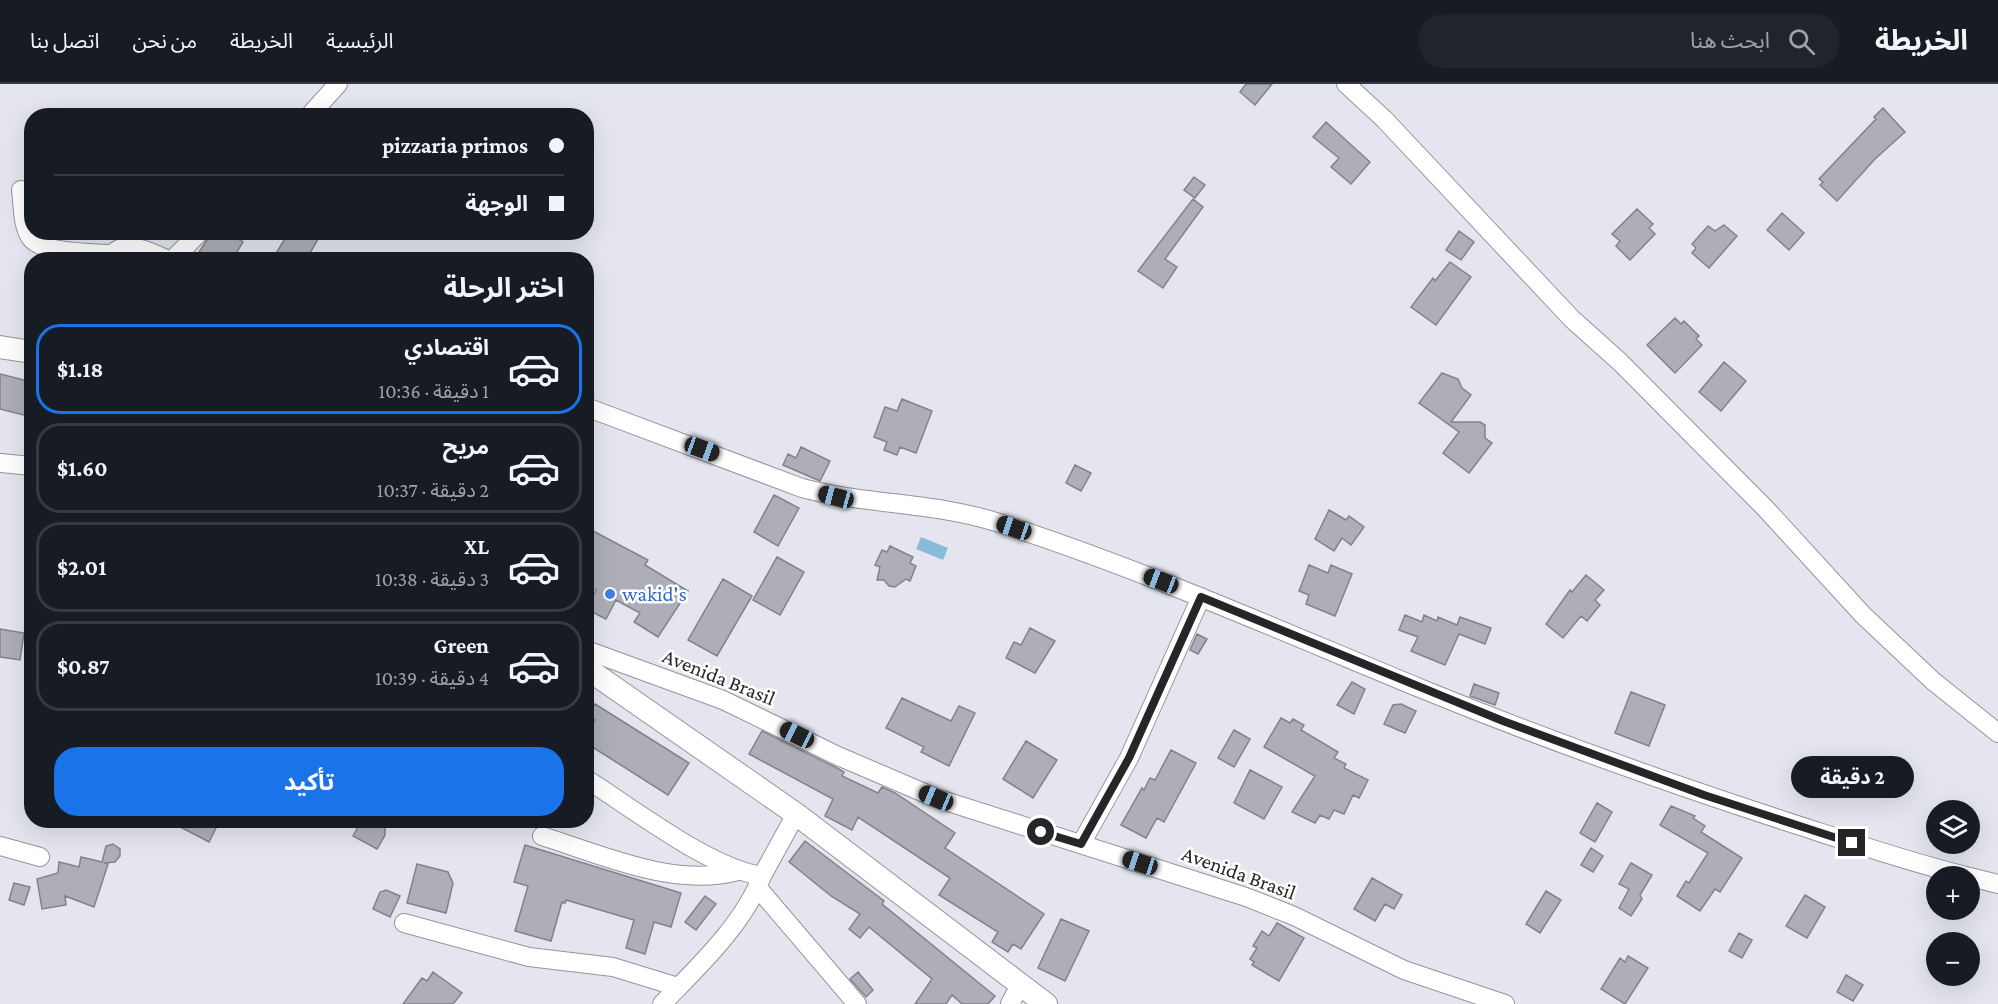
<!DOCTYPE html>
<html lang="ar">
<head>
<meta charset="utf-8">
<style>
	:root { --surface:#171b24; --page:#20242c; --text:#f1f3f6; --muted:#9ea1a6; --line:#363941; --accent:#1a73e8 }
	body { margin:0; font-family:"Crimson Pro","Noto Sans Arabic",serif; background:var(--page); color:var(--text); direction:rtl; height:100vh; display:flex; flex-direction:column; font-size:22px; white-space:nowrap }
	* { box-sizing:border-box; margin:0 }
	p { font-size:20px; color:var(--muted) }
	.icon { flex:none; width:33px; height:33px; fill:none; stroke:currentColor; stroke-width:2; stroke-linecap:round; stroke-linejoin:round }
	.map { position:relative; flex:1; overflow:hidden; direction:ltr }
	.sheet { position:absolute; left:24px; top:168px; width:570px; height:576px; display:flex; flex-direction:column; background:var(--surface); border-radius:24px; box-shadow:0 6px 24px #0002; direction:rtl }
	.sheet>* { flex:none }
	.hud { position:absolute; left:24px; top:24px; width:570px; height:132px; border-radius:24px; box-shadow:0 6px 24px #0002; direction:rtl; display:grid; align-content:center; height:132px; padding:0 30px; background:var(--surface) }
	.tools { position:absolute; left:1926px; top:716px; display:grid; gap:12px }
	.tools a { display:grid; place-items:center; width:54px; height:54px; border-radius:50%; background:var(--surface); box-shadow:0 6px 24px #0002; font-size:30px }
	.end { position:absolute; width:27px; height:27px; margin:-14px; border:8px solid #262629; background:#fff; box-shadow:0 0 0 3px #fff }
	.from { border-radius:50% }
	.bubble { position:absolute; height:42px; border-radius:21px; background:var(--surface); box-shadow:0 6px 24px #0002; font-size:20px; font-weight:700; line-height:42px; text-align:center; direction:rtl }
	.car { position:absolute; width:18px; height:36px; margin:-18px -9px; border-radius:8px; box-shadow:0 0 4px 2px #0007; background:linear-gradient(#222 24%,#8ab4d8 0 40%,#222 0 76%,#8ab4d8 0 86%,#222 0) }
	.hud b { display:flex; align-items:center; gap:21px; height:57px; font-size:22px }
	.hud b+b { border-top:2px solid var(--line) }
	.hud i { width:15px; height:15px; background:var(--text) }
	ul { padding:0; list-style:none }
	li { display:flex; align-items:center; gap:18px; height:90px; margin:0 12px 9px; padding:0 18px; border:3px solid var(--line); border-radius:24px }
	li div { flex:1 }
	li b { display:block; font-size:22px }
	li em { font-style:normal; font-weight:700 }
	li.selected { border-color:var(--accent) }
	li>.icon { width:54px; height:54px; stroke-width:1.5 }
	h2 { padding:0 30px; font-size:27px; line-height:72px }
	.button { display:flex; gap:12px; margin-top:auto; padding:12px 30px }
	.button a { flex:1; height:69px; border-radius:24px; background:var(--accent); color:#fff; font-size:24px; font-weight:700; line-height:69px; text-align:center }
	header { display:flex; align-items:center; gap:36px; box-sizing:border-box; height:84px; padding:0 30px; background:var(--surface); border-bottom:2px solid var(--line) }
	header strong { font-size:28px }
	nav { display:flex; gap:33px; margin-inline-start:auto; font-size:21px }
	.search { width:420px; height:54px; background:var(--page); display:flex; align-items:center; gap:15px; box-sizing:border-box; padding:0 21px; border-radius:24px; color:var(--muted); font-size:22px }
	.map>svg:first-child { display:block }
</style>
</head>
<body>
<header>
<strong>الخريطة</strong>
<div class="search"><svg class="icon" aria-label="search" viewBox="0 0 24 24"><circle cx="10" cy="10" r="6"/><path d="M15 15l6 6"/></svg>ابحث هنا</div>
<nav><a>الرئيسية</a><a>الخريطة</a><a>من نحن</a><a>اتصل بنا</a></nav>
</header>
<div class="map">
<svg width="1998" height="920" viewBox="0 0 1998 920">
	<rect width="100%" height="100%" fill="#e5e5ef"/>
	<!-- water -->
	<path fill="#89bbd8" d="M921,453L948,464L943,476L916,465Z"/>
	<!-- building -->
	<path fill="#adaeb7" stroke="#81828b" stroke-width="1.5" d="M1246,0H1272L1255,21L1240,8Z
		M1883,24L1905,48L1875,75L1837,117L1820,101L1823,98L1819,95L1876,35L1874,33Z
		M1326,38L1370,78L1351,100L1331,83L1339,74L1313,53Z
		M1194,93L1205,101L1195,114L1184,106Z
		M1193,115L1203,123L1165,175L1177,183L1163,204L1138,187Z
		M1637,125L1653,140L1649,144L1655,150L1630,176L1616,162L1620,157L1612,150Z
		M1782,129L1804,149L1789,166L1767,146Z
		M1724,141L1737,152L1709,184L1692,169L1696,164L1692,160L1708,142L1715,147Z
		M1459,147L1474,158L1461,176L1446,166Z
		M212,148H228L243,158L232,176H194Z
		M289,148H322L306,176H272Z
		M1450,178L1471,193L1436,241L1411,223L1433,194L1435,197Z
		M1675,234L1681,240L1684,237L1699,252L1696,255L1702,261L1675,289L1647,261Z
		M1724,278L1746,297L1721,327L1699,308Z
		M1442,289L1458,295L1462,304L1471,311L1451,338H1480L1485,341V354L1492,359L1469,389L1443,369L1459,348L1419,319Z
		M0,290L32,298V333L0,325Z
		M902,315L932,327L916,369L900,363L897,371L884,366L887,358L874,353L885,323L897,327Z
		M801,363L830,377L820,397L783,381L788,370L796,374Z
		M1075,381L1091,389L1081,407L1066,399Z
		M774,411L799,424L778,462L754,448Z
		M1329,426L1346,436L1349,432L1364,443L1351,461L1342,454L1334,467L1315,455Z
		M593,447L648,476L645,481L688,507L658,553L634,538L640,529L616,516L606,535L586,525L596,506L586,501V460Z
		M890,462L913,473L910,479L916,482L910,497L906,495L895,503L889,502L884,496H877L880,483L875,481L882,466L887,468Z
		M777,473L804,488L780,531L753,516Z
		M1309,481L1328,489L1331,481L1352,490L1335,532L1306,520L1309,511L1299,507Z
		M1586,491L1604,506L1595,516L1600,521L1587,537L1581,532L1563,554L1546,540L1570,506L1572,508Z
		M723,495L752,512L717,572L688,556Z
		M1405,531L1422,538L1424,531L1437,537L1438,533L1457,541L1460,533L1491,544L1485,560L1459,550L1445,581L1411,567L1418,553L1399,546Z
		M1030,544L1055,557L1035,589L1006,574L1014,558L1021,561Z
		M0,545L24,549L20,576L0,573Z
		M1197,550L1207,555L1198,570L1190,566Z
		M1352,598L1365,605L1354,630L1337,621Z
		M1474,600L1499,609L1495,621L1470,612Z
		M1631,608L1665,621L1649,662L1615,649Z
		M902,614L951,637L959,622L975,629L949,682L921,668L924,663L886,644Z
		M595,620L689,679L668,711L586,659V650L595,636L588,632Z
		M1401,620L1416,627L1405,649L1384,640L1393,621Z
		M1281,634L1290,639L1293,635L1304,641L1301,646L1338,668L1334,674L1346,680L1344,684L1368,696L1359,714L1353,711L1344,730L1334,726L1329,735L1320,731L1315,739L1292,728L1315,692L1264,663Z
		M1234,646L1250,655L1234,683L1218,674Z
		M762,647L837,684L844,688L842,692L878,709L882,703L895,709L955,749L945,764L1044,830L1021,865L1013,860L1008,868L992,858L998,848L939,811L950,794L858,733L852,746L825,732L833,715L749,670Z
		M1026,657L1057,676L1033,714L1003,695Z
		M1171,666L1196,679L1164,738L1157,734L1146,754L1121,741L1142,704L1144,706L1150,694L1155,696Z
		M1250,686L1282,703L1264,735L1234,719Z
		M1597,719L1612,728L1595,758L1580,749Z
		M1671,722L1695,732L1693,734L1705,742L1701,748L1742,774L1720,808L1715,805L1700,827L1677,812L1686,797L1689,799L1708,769L1660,741Z
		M167,736H220L209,758Z
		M355,736H385V751L377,765L353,752L358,743Z
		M805,757L884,817L882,820L995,912L988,920H962L952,911L946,920H915L932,895L869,843L860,854L849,845L860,830L831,812L789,778Z
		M113,760L120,765V772L115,778L104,779L108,780L94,823L65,812L66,821L42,825L37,795L58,789L59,778L79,783L81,773L102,778L106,762Z
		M525,761L681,809L671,843L654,838L645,870L626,864L634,836L566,816L565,819L562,818L551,857L515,847L528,802L514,798Z
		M1591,764L1603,772L1593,788L1581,781Z
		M1631,779L1652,791L1640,811L1642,815L1631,832L1619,824L1629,805L1619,800Z
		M417,780L448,788L453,799L446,829L407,819Z
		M1372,794L1402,811L1394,825L1385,820L1375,837L1354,825Z
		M14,799L30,803L24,821L9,816Z
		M386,806L400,812L390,833L373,825L380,808Z
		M1546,807L1561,816L1540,849L1526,840Z
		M1805,811L1825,823L1807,854L1786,842Z
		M705,812L716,820L696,846L685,838Z
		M1061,835L1089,847L1065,897L1038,884Z
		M1277,839L1304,854L1279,897L1252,881L1254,878L1250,875L1257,864L1253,862L1262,847L1269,852Z
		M1739,849L1752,856L1742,874L1729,867Z
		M1628,872L1648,884L1625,920L1601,905L1620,874L1625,878Z
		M433,888L462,909L453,920H403L422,894L427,897Z
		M858,888L873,906L866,913L850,895Z
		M1846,891L1863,901L1853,917L1837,908Z"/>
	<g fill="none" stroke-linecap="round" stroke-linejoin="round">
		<!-- minor casing -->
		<g stroke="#93949d" stroke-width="20">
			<path id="minor" d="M1346,0L1384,35L1572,235L1620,278L1765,424L1863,531L1933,597L1998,649
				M309,32L338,0
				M21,106C23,120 22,140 30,153C41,170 92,169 111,170
				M108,176C122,151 150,168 168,176
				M172,176L200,148
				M586,323L802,404C866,421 933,418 996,438C1142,485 1281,547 1422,605C1542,654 1665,698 1788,738C1847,757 1905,777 1966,792
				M0,379L32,382
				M586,566L723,616L838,672L936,714L1246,813L1294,832L1404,886L1505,920
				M586,695C634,725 709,784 762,792L796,730
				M542,752C602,771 674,804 738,787
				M1081,760L1129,674L1201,513
				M0,762L40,773
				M1970,793L1998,800
				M758,804L857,920
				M404,839L529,873L613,883L678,903
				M662,920C698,883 743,841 762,792
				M1010,920L1020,901"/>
		</g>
		<!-- major casing -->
		<g stroke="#93949d" stroke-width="24">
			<path id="major" d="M0,263L32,268
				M586,584L796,730L1046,920"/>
		</g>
		<!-- minor -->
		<use href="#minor" stroke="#fff" stroke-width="18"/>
		<!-- major -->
		<use href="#major" stroke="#fff" stroke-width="22"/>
	</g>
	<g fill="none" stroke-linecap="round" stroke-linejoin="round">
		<!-- route -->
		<path stroke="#262629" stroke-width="8" d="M1041,748L1081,760L1129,674L1201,513L1503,637L1704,711L1852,759"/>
	</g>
	<!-- markers -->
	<circle fill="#3f7fe0" stroke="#fff" stroke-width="2" cx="610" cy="510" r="6"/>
	<g text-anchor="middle" stroke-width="5" stroke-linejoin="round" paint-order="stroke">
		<!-- shop labels -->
		<g font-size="21" fill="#366cbe" stroke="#fff" text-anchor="start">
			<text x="622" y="517">wakid's</text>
		</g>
		<!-- street labels -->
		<g font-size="21" fill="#262629" stroke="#fff">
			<text transform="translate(719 593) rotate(22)" y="7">Avenida Brasil</text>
			<text transform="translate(1239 789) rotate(20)" y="7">Avenida Brasil</text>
		</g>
	</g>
</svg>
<div class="tools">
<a><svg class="icon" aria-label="layers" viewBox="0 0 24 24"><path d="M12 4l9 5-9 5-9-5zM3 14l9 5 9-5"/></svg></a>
<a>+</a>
<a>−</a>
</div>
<i class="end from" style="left:1041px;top:748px"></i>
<i class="end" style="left:1852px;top:759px"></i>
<div class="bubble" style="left:1791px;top:672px;width:123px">2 دقيقة</div>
<i class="car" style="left:702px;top:365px;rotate:110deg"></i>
<i class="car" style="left:836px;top:413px;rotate:285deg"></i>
<i class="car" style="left:1014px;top:444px;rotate:289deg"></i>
<i class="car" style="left:1161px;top:497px;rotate:291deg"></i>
<i class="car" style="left:797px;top:651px;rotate:296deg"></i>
<i class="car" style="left:936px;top:714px;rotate:293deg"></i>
<i class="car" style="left:1140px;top:779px;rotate:288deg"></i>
<div class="hud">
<b><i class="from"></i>pizzaria primos</b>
<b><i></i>الوجهة</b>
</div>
<section class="sheet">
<h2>اختر الرحلة</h2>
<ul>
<li class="selected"><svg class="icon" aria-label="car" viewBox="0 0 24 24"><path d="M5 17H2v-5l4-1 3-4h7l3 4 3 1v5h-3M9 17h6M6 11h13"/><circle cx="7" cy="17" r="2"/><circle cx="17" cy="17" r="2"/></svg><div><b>اقتصادي</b><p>1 دقيقة · 10:36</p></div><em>$1.18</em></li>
<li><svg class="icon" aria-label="car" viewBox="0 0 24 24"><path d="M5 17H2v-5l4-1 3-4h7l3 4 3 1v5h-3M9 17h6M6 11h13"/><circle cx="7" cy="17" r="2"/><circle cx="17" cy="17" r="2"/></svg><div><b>مريح</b><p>2 دقيقة · 10:37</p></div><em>$1.60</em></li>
<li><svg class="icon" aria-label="car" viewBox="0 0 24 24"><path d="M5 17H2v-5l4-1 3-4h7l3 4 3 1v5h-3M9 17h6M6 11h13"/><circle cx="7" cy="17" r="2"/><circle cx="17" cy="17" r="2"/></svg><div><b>XL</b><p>3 دقيقة · 10:38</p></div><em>$2.01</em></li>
<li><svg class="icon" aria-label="car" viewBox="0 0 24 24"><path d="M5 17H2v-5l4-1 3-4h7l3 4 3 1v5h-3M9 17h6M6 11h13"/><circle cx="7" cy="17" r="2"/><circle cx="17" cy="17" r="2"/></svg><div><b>Green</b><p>4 دقيقة · 10:39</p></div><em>$0.87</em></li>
</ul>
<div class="button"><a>تأكيد</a></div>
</section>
</div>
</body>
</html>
